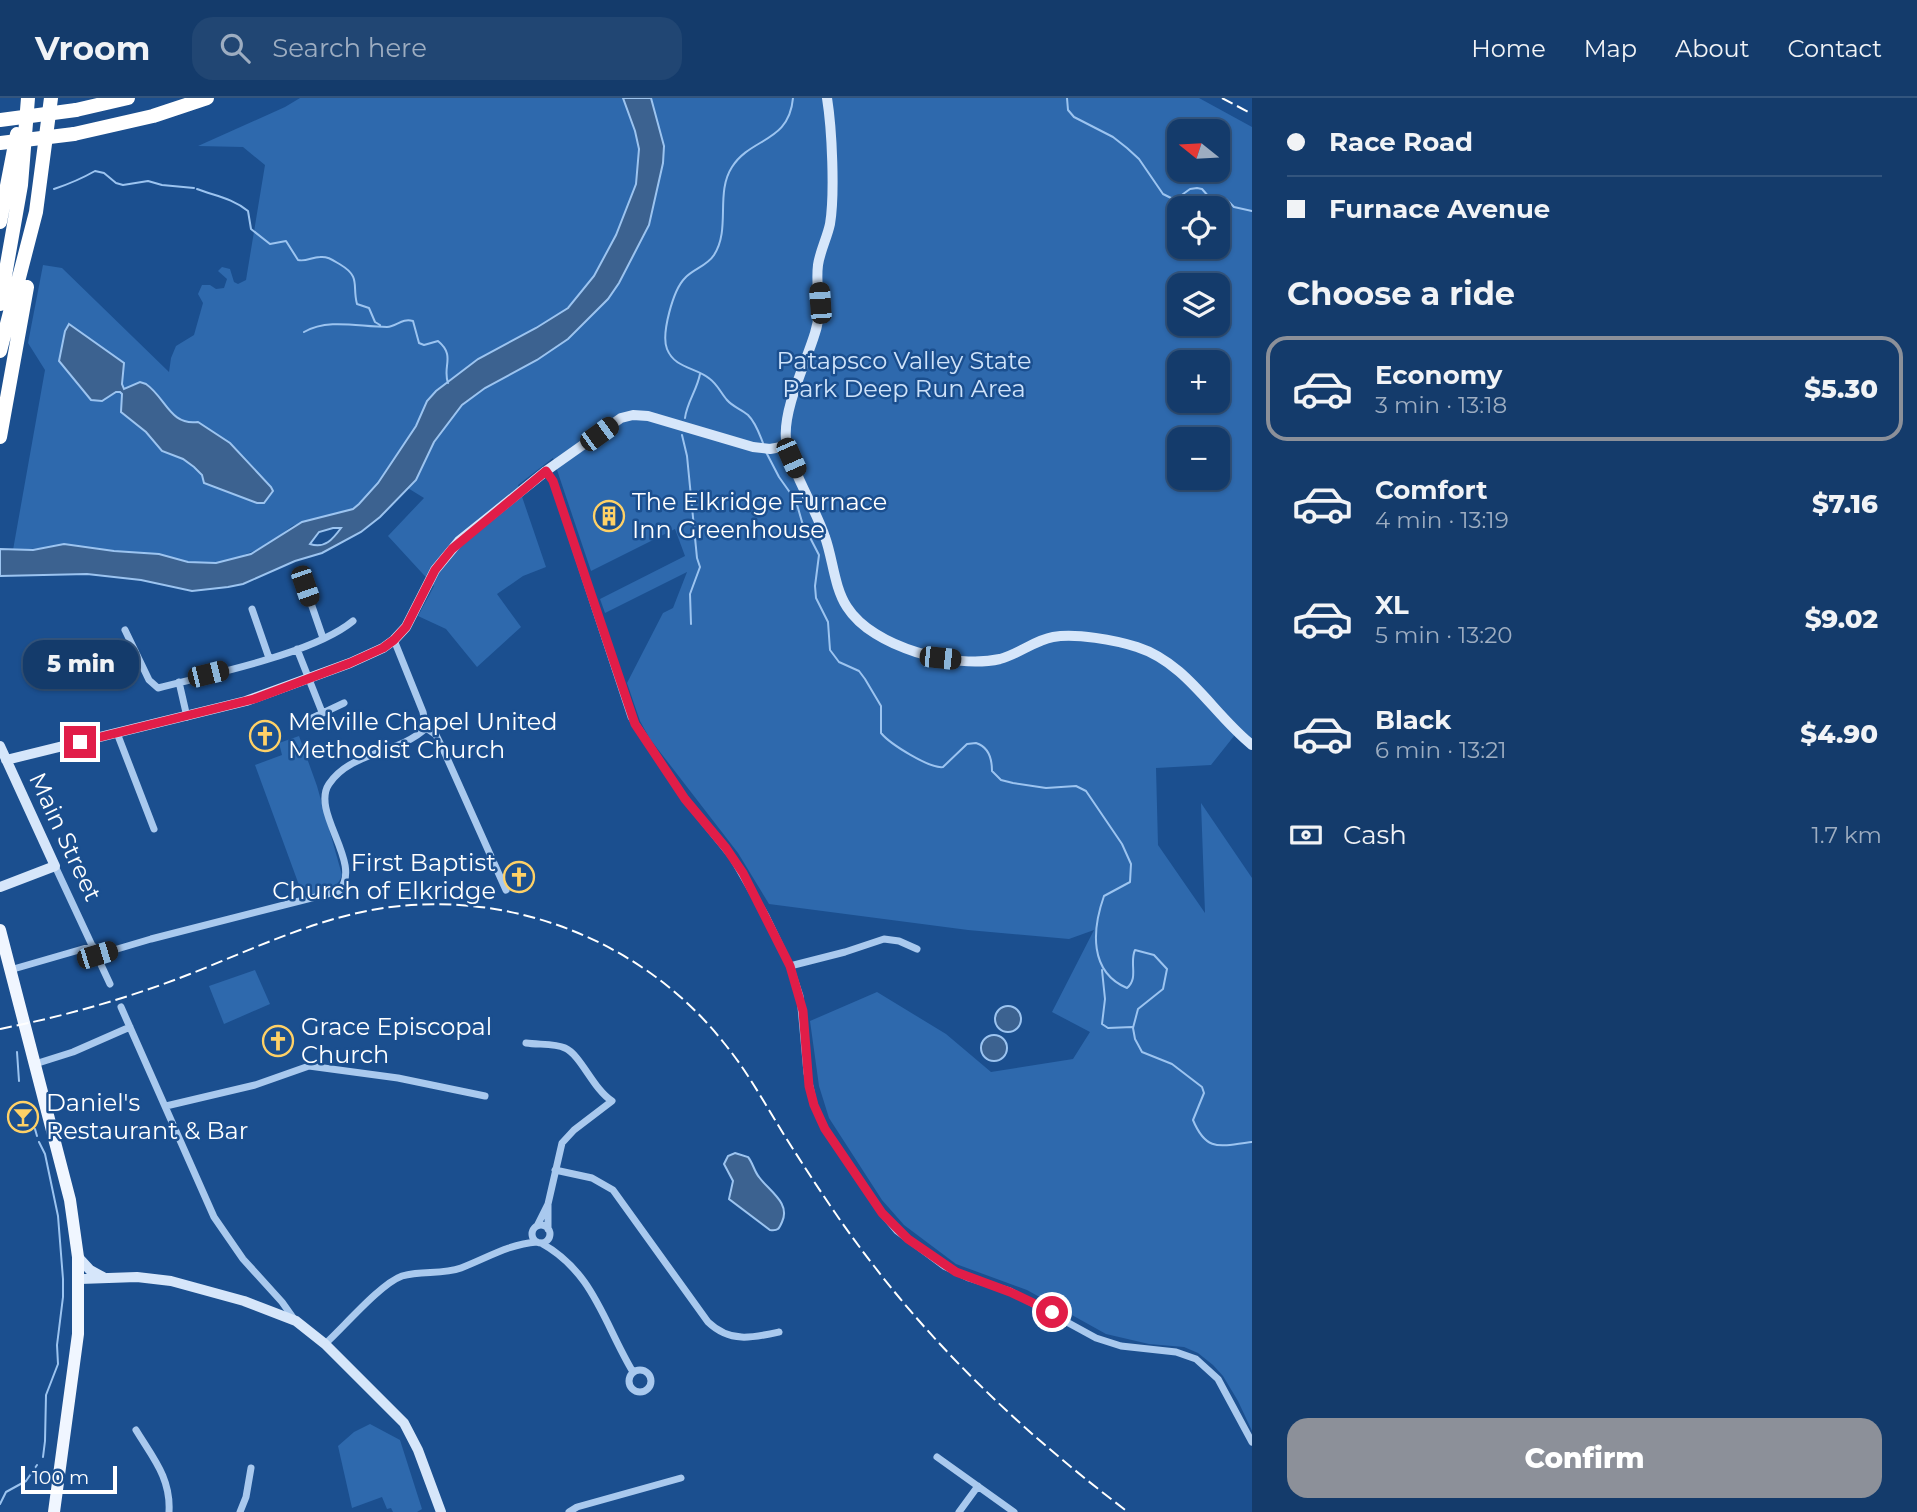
<!DOCTYPE html>
<html lang="en">
<head>
<meta charset="utf-8">
<style>
	:root { --surface:#143b6b; --page:#214673; --text:#f1f3f6; --muted:#9dadc1; --line:#33557e; --accent:#8c9099 }
	body { margin:0; font-family:Montserrat,sans-serif; background:var(--page); color:var(--text); height:100vh; display:flex; flex-direction:column; font-size:26px; white-space:nowrap }
	* { box-sizing:border-box; margin:0 }
	p { font-size:23px; color:var(--muted) }
	.icon { flex:none; width:38px; height:38px; fill:none; stroke:currentColor; stroke-width:2; stroke-linecap:round; stroke-linejoin:round }
	.map { position:relative; flex:1; overflow:hidden }
	.side { display:flex; flex-direction:column; background:var(--surface); width:665px }
	.side>* { flex:none }
	.top-card { display:grid; align-content:center; height:154px; padding:0 35px; background:var(--surface) }
	.needle { width:46px; rotate:288deg }
	.tools { position:absolute; left:1167px; top:21px; display:grid; gap:14px }
	.tools a { display:grid; place-items:center; width:63px; height:63px; border-radius:14px; background:var(--surface); box-shadow:0 2px 5px #0004,0 0 0 2px var(--line); font-size:35px }
	.scale { position:absolute; left:21px; bottom:18px; width:96px; box-sizing:border-box; padding-left:7px; border:4px solid #fff; border-top:0; font-size:19px; line-height:24px; white-space:nowrap; color:#fff; -webkit-text-stroke:5px #1b4f8f; paint-order:stroke }
	.end { position:absolute; width:32px; height:32px; margin:-16px; border:9px solid #e11d48; background:#fff; box-shadow:0 0 0 4px #fff }
	.from { border-radius:50% }
	.bubble { position:absolute; height:49px; border-radius:21px; background:var(--surface); box-shadow:0 2px 5px #0004,0 0 0 2px var(--line); font-size:23px; font-weight:800; line-height:49px; text-align:center }
	.car { position:absolute; width:21px; height:42px; margin:-21px -10px; border-radius:9px; box-shadow:0 0 5px 2px #0007; background:linear-gradient(#222 24%,#8ab4d8 0 40%,#222 0 76%,#8ab4d8 0 86%,#222 0) }
	.top-card b { display:flex; align-items:center; gap:24px; height:66px; font-size:26px }
	.top-card b+b { border-top:2px solid var(--line) }
	.top-card i { width:18px; height:18px; background:var(--text) }
	ul { padding:0; list-style:none }
	li { display:flex; align-items:center; gap:21px; height:105px; margin:0 14px 10px; padding:0 21px; border:4px solid transparent; border-radius:21px }
	li div { flex:1 }
	li b { display:block; font-size:26px }
	li em { font-style:normal; font-weight:800 }
	li.current { border-color:var(--accent) }
	li>.icon { width:63px; height:63px; stroke-width:1.5 }
	h2 { padding:0 35px; font-size:32px; line-height:84px }
	.pay { display:flex; align-items:center; gap:18px; height:77px; padding:0 35px; font-size:26px }
	.pay p { margin-inline-start:auto }
	.action { display:flex; gap:14px; margin-top:auto; padding:14px 35px }
	.action a { flex:1; height:80px; border-radius:21px; background:var(--accent); color:#fff; font-size:28px; font-weight:800; line-height:80px; text-align:center }
	header { display:flex; align-items:center; gap:42px; box-sizing:border-box; height:98px; padding:0 35px; background:var(--surface); border-bottom:2px solid var(--line) }
	header strong { font-size:33px }
	nav { display:flex; gap:38px; margin-inline-start:auto; font-size:24px }
	.search { width:490px; height:63px; background:var(--page); display:flex; align-items:center; gap:18px; box-sizing:border-box; padding:0 24px; border-radius:21px; color:var(--muted); font-size:26px }
	main { display:flex; flex:1; min-height:0 }
	.map>svg:first-child { display:block }
</style>
</head>
<body>
<header>
<strong>Vroom</strong>
<div class="search"><svg class="icon" aria-label="search" viewBox="0 0 24 24"><circle cx="10" cy="10" r="6"/><path d="M15 15l6 6"/></svg>Search here</div>
<nav><a>Home</a><a>Map</a><a>About</a><a>Contact</a></nav>
</header>
<main>
<div class="map">
<svg width="1252" height="1414" viewBox="0 0 1252 1414">
	<rect width="100%" height="100%" fill="#1b4f8f"/>
	<!-- green -->
	<path fill="#2e69ad" fill-rule="evenodd" d="M300,0H1199L1252,29V646L1238,633L1211,667L1156,670L1158,747L1205,815L1201,705L1252,780V1333L1238,1303L1223,1278L1213,1267L1198,1255L1184,1249L1149,1246L1106,1236L1027,1192L956,1166L904,1127L882,1102L829,1020L819,988L810,923L877,894L946,936L991,974L1073,961L1090,934L1052,914L1094,832L1069,841L968,832L769,806L738,755L650,641L640,623L627,585L663,515L673,510L687,474L605,515L600,501L685,458L675,431L591,473L553,360L518,387L546,469L523,478L497,496L521,529L477,569L446,531L418,518L434,488L388,438L424,400L385,376L371,395L353,411L302,424L292,428L266,448L231,462L216,465L188,464L159,456L114,453L64,446L45,450L13,452L45,272L28,245L43,167L62,170L169,274L171,260L176,248L194,237L203,205L198,196L202,187H210L216,191L224,190L227,181L218,173L222,169L230,171L234,184L238,186L246,182L265,67L243,49L198,48L285,9ZM1180,33H1218V72H1180ZM1180,110H1218V149H1180ZM1180,187H1218V226H1180ZM1180,264H1218V303H1180ZM1180,341H1218V380H1180Z
		M299,638L317,688L342,777C336,795 319,795 303,798L255,667L282,657L279,645Z
		M255,872L270,906L224,926L209,888Z
		M370,1326L400,1342L422,1411L417,1414H393L391,1410L387,1411L382,1399L352,1410L338,1348L354,1334Z"/>
	<!-- water -->
	<path fill="#3c6290" stroke="#9cc4f0" stroke-width="2" fill-rule="evenodd" d="M623,0H651L664,48L663,65L649,127L619,185L608,201L568,241L537,262L485,290L462,307L434,344L416,382L380,419L361,434L322,455L295,463L243,486L228,489L192,493L141,482L87,476L0,478V451L33,452L64,446L114,453L159,456L188,464L216,465L251,456L302,424L353,411L359,406L378,385L416,328L427,303L436,293L478,261L536,230L568,210L594,178L616,137L636,86L639,51L635,33ZM333,430H341C333,441 325,451 310,446L319,434Z
		M69,226L124,265L122,286L124,291L140,284L146,286C166,300 170,328 198,324L230,345L271,389L273,393L264,405H257L204,385L202,377L194,369L183,361L162,353L146,334L121,314L122,296L120,294H116L102,303L91,302L59,263L65,233Z
		M995 921a13 13 0 1 1 26 0a13 13 0 1 1-26 0Z
		M981 950a13 13 0 1 1 26 0a13 13 0 1 1-26 0Z
		M735,1055L748,1059C753,1065 754,1073 759,1079C769,1093 791,1105 782,1124C779,1131 778,1133 770,1132L729,1101L733,1083L724,1066L728,1058Z"/>
	<g fill="none" stroke-linecap="round" stroke-linejoin="round">
		<!-- stream -->
		<path stroke="#9cc4f0" stroke-width="2" d="M1067,0L1068,12L1074,19L1113,39L1127,50L1139,61L1163,96L1171,100L1179,99L1190,91L1197,90L1202,91L1209,99L1226,101L1234,109L1252,113
			M54,91C69,86 81,81 95,73L104,75L116,85L123,87L148,83L162,87L194,90
			M197,91C215,98 232,100 248,113L251,131L270,146L286,143L298,162C306,164 312,159 320,159C328,158 334,163 341,167C361,179 352,188 357,206L369,210L375,224L380,227
			M304,234C329,220 359,229 387,229C397,228 402,220 413,223L419,245L424,247L438,243C456,258 442,268 448,285
			M685,320C687,304 697,292 700,276
			M682,337L687,358L697,460L700,469L690,496L691,526
			M763,345C759,335 756,325 748,317C741,311 733,309 727,302C721,295 717,286 710,281C696,269 675,271 667,251C661,236 673,192 685,180C693,171 707,168 714,157C731,131 715,95 732,69C751,39 789,45 793,0
			M766,354L779,379L796,403L802,424L819,457L815,488L816,500L828,524L830,552L839,564L859,573L865,581L881,608V635C890,646 930,671 943,669L967,646L976,645C989,649 992,662 992,673L1001,682L1013,685L1046,690L1076,688L1086,693L1122,746L1131,766L1130,784L1104,798C1092,832 1089,874 1127,890C1139,880 1129,865 1135,852L1154,857L1167,871L1163,891L1138,911L1133,930L1135,941L1142,954L1172,966L1202,989L1204,995L1193,1022C1207,1056 1222,1047 1252,1044
			M1102,872L1105,901L1102,926L1108,930L1132,929
			M17,954L19,983
			M35,1031L37,1038
			M39,1044L45,1056L58,1118L63,1181V1199L57,1247L58,1266L46,1297L45,1343L43,1359
			M0,1406L6,1394L26,1383L37,1367"/>
		<!-- street -->
		<path stroke="#a9c9ee" stroke-width="7" d="M546,373L553,383L631,619L685,701L732,759L766,818L790,868L800,898L807,975L814,1007L825,1031L882,1115L897,1133L944,1168L969,1180L1010,1193L1096,1240L1121,1248L1176,1254L1196,1261L1218,1281L1252,1344
			M305,488L323,540
			M252,511L269,560
			M125,532L149,582L158,590C211,576 313,556 353,523
			M394,542L423,614L426,630L436,637L443,651L506,792
			M297,551L322,614
			M179,584L187,619
			M306,623L344,605
			M117,635L154,731
			M55,768L110,886
			M97,857L151,841L339,793C364,766 310,714 329,686C351,653 399,656 426,630
			M790,868L845,854L884,841L899,843L917,851
			M10,872L93,848
			M121,909L214,1119L243,1161L282,1204L294,1221
			M526,945C538,947 555,945 565,950C581,957 593,991 612,1003L574,1032L562,1045L548,1106L537,1128
			M35,966L73,954L130,929
			M166,1008L255,987L309,968L398,980L485,998
			M555,1072L592,1080L613,1092L708,1224C730,1245 752,1240 779,1234
			M548,1107V1131
			M532 1136a9 9 0 1 1 18 0a9 9 0 1 1-18 0Z
			M541,1145C594,1174 604,1226 633,1274
			M325,1246C344,1229 380,1186 402,1178C421,1172 442,1177 461,1170C487,1160 509,1146 537,1144
			M629 1283a11 11 0 1 1 22 0a11 11 0 1 1-22 0Z
			M136,1332C153,1360 171,1380 169,1414
			M937,1359L1014,1414
			M240,1414L246,1399L251,1370
			M569,1414L577,1409L681,1380
			M959,1414L978,1388"/>
		<!-- secondary -->
		<path stroke="#d6e6fa" stroke-width="10" d="M827,0C832,31 835,96 830,126C827,140 820,153 818,167C815,190 823,212 815,235C806,265 783,311 786,341C788,367 816,411 825,439C833,461 834,489 847,509C873,550 955,571 1000,561C1019,556 1035,542 1053,539C1076,535 1115,542 1137,549C1187,565 1213,616 1252,647
			M0,648L55,768L0,789
			M6,662L246,603L350,565L383,550L394,542L406,529L435,472L459,443L546,373L621,320L633,317L648,318L753,349L770,351L787,348
			M78,1159L90,1172L103,1179
			M80,1181L137,1179L171,1183L244,1203L296,1223L325,1246L404,1325L418,1352L441,1414"/>
		<!-- primary -->
		<path stroke="#f0f6ff" stroke-width="12" d="M0,832L70,1102L78,1159V1236L54,1414"/>
		<!-- highway -->
		<path stroke="#fff" stroke-width="14" d="M76,12L128,0
			M74,36L153,18L207,0
			M0,124L17,36
			M0,206L21,87L28,0
			M0,253L36,114L51,0
			M0,339L27,189"/>
		<!-- rail -->
		<path stroke="#fff" stroke-width="2" stroke-dasharray="12 5" stroke-linecap="butt" d="M1222,0L1252,16
			M0,931C65,918 129,900 190,876C256,850 320,818 391,809C517,793 646,846 724,945C748,974 766,1008 786,1040C814,1084 842,1127 874,1168C947,1263 1033,1342 1128,1414"/>
		<!-- highway-bridge -->
		<path stroke="#fff" stroke-width="14" d="M0,22L76,12
			M0,45L74,36"/>
	</g>
	<g fill="none" stroke-linecap="round" stroke-linejoin="round">
		<!-- route -->
		<path stroke="#e11d48" stroke-width="9" d="M80,644L254,601L350,565L383,550L394,542L406,529L435,472L452,451L546,373L553,383L635,626L685,701L726,750L743,775L790,868L803,913L809,988L814,1007L825,1031L882,1115L908,1141L956,1174L1010,1194L1052,1214"/>
	</g>
	<!-- icons -->
	<defs>
		<g id="building-ring" transform="scale(1.575)"><circle r="9.5" fill="#1b4f8f" stroke="#ffd166" stroke-width="1.5"/><path d="M-4-6H4V6H1V3H-1V6H-4ZM-2.5-4.3h1.7v1.8h-1.7ZM.8-4.3h1.7v1.8H.8ZM-2.5-1h1.7V.8h-1.7ZM.8-1h1.7V.8H.8Z" fill="#ffd166"/></g>
		<g id="church-ring" transform="scale(1.575)"><circle r="9.5" fill="#1b4f8f" stroke="#ffd166" stroke-width="1.5"/><path d="M-1.2-6h2.4v3.5h3.3v2.4h-3.3V6h-2.4V-.1h-3.3v-2.4h3.3Z" fill="#ffd166"/></g>
		<g id="bar-ring" transform="scale(1.575)"><circle r="9.5" fill="#1b4f8f" stroke="#ffd166" stroke-width="1.5"/><path d="M-6-5H6L.8 .8V4.5H3.5V6h-7V4.5H-.8V.8Z" fill="#ffd166"/></g>
	</defs>
	<g fill-rule="evenodd">
		<use href="#building-ring" x="609" y="418"/>
		<use href="#church-ring" x="265" y="638"/>
		<use href="#church-ring" x="519" y="779"/>
		<use href="#church-ring" x="278" y="943"/>
		<use href="#bar-ring" x="23" y="1019"/>
	</g>
	<g text-anchor="middle" stroke-width="5" stroke-linejoin="round" paint-order="stroke">
		<!-- park labels -->
		<g font-size="24" fill="#cfe3fa" stroke="#1b4f8f">
			<text x="904" y="271">Patapsco Valley State<tspan x="904" dy="28">Park Deep Run Area</tspan></text>
		</g>
		<!-- poi labels -->
		<g font-size="24" fill="#fff" stroke="#1b4f8f" text-anchor="start">
			<text x="632" y="412">The Elkridge Furnace<tspan x="632" dy="28">Inn Greenhouse</tspan></text>
			<text x="288" y="632">Melville Chapel United<tspan x="288" dy="28">Methodist Church</tspan></text>
			<text x="496" y="773" text-anchor="end">First Baptist<tspan x="496" dy="28">Church of Elkridge</tspan></text>
			<text x="301" y="937">Grace Episcopal<tspan x="301" dy="28">Church</tspan></text>
			<text x="46" y="1013">Daniel's<tspan x="46" dy="28">Restaurant &amp; Bar</tspan></text>
		</g>
		<!-- street labels -->
		<g font-size="24" fill="#fff" stroke="#1b4f8f">
			<text transform="translate(65 739) rotate(65)" y="8">Main Street</text>
		</g>
	</g>
</svg>
<div class="tools">
<a><svg class="needle" viewBox="-14 -14 28 28"><path d="M0-13l5 13h-10z" fill="#e53935"/><path d="M0 13l5-13h-10z" fill="#9dadc1"/></svg></a>
<a><svg class="icon" aria-label="locate" viewBox="0 0 24 24"><circle cx="12" cy="12" r="6"/><path d="M12 2v4M12 18v4M2 12h4M18 12h4"/></svg></a>
<a><svg class="icon" aria-label="layers" viewBox="0 0 24 24"><path d="M12 4l9 5-9 5-9-5zM3 14l9 5 9-5"/></svg></a>
<a>+</a>
<a>−</a>
</div>
<div class="scale">100 m</div>
<i class="end from" style="left:1052px;top:1214px"></i>
<i class="end" style="left:80px;top:644px"></i>
<div class="bubble" style="left:23px;top:542px;width:116px">5 min</div>
<i class="car" style="left:820px;top:205px;rotate:356deg"></i>
<i class="car" style="left:599px;top:336px;rotate:54deg"></i>
<i class="car" style="left:791px;top:360px;rotate:156deg"></i>
<i class="car" style="left:305px;top:488px;rotate:161deg"></i>
<i class="car" style="left:940px;top:560px;rotate:96deg"></i>
<i class="car" style="left:208px;top:576px;rotate:76deg"></i>
<i class="car" style="left:97px;top:857px;rotate:73deg"></i>
</div>
<section class="side">
<div class="top-card">
<b><i class="from"></i>Race Road</b>
<b><i></i>Furnace Avenue</b>
</div>
<h2>Choose a ride</h2>
<ul>
<li class="current"><svg class="icon" aria-label="car" viewBox="0 0 24 24"><path d="M5 17H2v-5l4-1 3-4h7l3 4 3 1v5h-3M9 17h6M6 11h13"/><circle cx="7" cy="17" r="2"/><circle cx="17" cy="17" r="2"/></svg><div><b>Economy</b><p>3 min · 13:18</p></div><em>$5.30</em></li>
<li><svg class="icon" aria-label="car" viewBox="0 0 24 24"><path d="M5 17H2v-5l4-1 3-4h7l3 4 3 1v5h-3M9 17h6M6 11h13"/><circle cx="7" cy="17" r="2"/><circle cx="17" cy="17" r="2"/></svg><div><b>Comfort</b><p>4 min · 13:19</p></div><em>$7.16</em></li>
<li><svg class="icon" aria-label="car" viewBox="0 0 24 24"><path d="M5 17H2v-5l4-1 3-4h7l3 4 3 1v5h-3M9 17h6M6 11h13"/><circle cx="7" cy="17" r="2"/><circle cx="17" cy="17" r="2"/></svg><div><b>XL</b><p>5 min · 13:20</p></div><em>$9.02</em></li>
<li><svg class="icon" aria-label="car" viewBox="0 0 24 24"><path d="M5 17H2v-5l4-1 3-4h7l3 4 3 1v5h-3M9 17h6M6 11h13"/><circle cx="7" cy="17" r="2"/><circle cx="17" cy="17" r="2"/></svg><div><b>Black</b><p>6 min · 13:21</p></div><em>$4.90</em></li>
</ul>
<div class="pay"><svg class="icon" aria-label="cash" viewBox="0 0 24 24"><path d="M3 7h18v10H3z"/><circle cx="12" cy="12" r="2"/></svg>Cash<p>1.7 km</p></div>
<div class="action"><a>Confirm</a></div>
</section>
</main>
</body>
</html>
